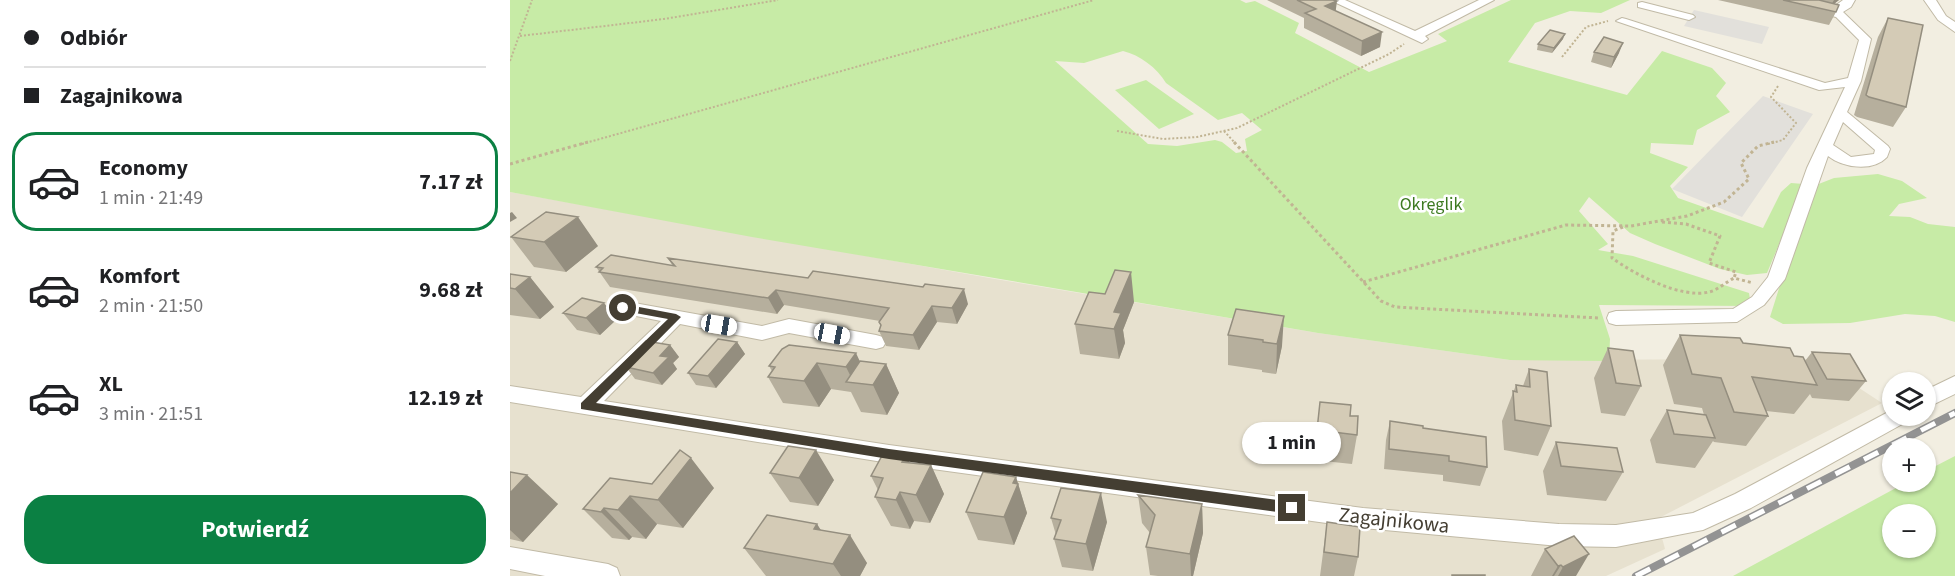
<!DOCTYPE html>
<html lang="pl">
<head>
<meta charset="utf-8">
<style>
	:root { --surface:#fff; --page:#f6f6f6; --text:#202124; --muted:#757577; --line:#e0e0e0; --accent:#0b8043 }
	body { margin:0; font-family:"Source Sans 3",sans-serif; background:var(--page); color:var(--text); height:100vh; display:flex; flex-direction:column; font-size:22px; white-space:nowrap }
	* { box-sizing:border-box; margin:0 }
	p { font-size:20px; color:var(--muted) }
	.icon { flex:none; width:33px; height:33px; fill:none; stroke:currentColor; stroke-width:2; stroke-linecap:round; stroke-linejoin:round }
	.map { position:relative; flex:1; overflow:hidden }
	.sheet { display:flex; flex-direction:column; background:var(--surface); width:510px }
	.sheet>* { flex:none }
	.top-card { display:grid; align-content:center; height:132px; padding:0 24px; background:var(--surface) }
	.controls { position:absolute; left:1372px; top:372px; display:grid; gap:12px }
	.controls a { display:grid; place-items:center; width:54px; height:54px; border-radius:50%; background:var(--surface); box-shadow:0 2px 4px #0004; font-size:30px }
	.end { position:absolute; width:27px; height:27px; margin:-14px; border:8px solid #443e32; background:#fff; box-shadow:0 0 0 3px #fff }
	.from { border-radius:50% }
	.bubble { position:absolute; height:42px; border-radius:21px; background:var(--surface); box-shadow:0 2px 4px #0004; font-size:20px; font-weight:700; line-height:42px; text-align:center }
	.car { position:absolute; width:18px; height:36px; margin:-18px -9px; border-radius:8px; box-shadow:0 0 4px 2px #0007; background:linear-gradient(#fff 24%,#345 0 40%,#fff 0 76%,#345 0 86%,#fff 0) }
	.top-card b { display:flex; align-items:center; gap:21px; height:57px; font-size:22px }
	.top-card b+b { border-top:2px solid var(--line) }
	.top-card i { width:15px; height:15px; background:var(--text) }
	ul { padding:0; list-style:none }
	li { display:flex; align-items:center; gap:18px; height:99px; margin:0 12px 9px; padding:0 12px; border:3px solid transparent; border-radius:24px }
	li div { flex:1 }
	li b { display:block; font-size:22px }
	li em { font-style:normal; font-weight:700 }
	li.selected { border-color:var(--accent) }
	li>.icon { width:54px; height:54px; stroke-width:1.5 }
	.action { display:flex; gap:12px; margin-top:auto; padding:12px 24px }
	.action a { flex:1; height:69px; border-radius:24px; background:var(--accent); color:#fff; font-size:24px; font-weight:700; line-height:69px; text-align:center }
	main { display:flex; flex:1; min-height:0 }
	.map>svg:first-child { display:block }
</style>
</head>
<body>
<main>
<section class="sheet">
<div class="top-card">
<b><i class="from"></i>Odbiór</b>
<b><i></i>Zagajnikowa</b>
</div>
<ul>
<li class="selected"><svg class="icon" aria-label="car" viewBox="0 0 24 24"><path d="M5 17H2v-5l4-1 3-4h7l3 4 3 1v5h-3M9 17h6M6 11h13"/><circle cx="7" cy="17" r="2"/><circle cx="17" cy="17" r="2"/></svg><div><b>Economy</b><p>1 min · 21:49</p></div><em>7.17 zł</em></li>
<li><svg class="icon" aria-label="car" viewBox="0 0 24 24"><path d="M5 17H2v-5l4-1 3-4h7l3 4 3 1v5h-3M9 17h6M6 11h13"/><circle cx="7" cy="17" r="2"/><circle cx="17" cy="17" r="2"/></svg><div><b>Komfort</b><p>2 min · 21:50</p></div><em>9.68 zł</em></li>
<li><svg class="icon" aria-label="car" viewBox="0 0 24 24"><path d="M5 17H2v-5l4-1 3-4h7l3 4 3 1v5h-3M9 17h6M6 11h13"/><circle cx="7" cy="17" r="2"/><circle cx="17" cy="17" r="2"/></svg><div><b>XL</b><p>3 min · 21:51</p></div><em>12.19 zł</em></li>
</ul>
<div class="action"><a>Potwierdź</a></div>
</section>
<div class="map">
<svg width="1445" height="576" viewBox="0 0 1445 576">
	<rect width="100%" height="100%" fill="#f2eee1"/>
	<!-- residential -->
	<path fill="#e7e1cf" d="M0,192L485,279L808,333L1000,360L1305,359L1372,403L1147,519L1155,549L1096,576H0Z"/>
	<!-- green -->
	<path fill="#c7eba6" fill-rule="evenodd" d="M0,0H730L736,3L745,1L789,23L785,33L859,72L937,41L928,34L1001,0H1120L1091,13L1060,11L1025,23L998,62L1117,95L1152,51L1202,68L1216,83L1206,96L1220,112L1187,130L1183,145L1141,143L1140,153L1178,167L1160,186L1168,198L1253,228L1271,192L1281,183L1294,184L1257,273L1237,275L1210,269L1145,244L1120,233L1079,197L1069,211L1098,244L1088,250L1123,256L1239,293L1241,306L1089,305L1100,339L1099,361L1000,360L808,333L242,237L0,192ZM613,51C630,55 647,68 656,83L708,120L732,113L752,130L735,139L737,151L726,153L712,142L705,140L667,146L638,144L545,61L574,63Z
		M636,80L684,114L649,129L605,90Z
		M1368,174L1392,181L1417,198L1389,204L1379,216L1400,217L1418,224L1445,227V322L1425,316L1395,314L1340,323L1273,324L1260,317L1301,187L1324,178Z
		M1445,456V576H1223L1397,482H1416V471ZM1383,514H1416V548H1383Z"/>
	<!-- parking -->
	<path fill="#e2e0db" d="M1184,10L1259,27L1252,44L1174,26Z
		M1253,96L1303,114L1232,217L1162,189Z"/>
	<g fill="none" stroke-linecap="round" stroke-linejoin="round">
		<!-- minor casing -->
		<g stroke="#c1baa6" stroke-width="2">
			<path id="minor" d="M820,0H835L905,31L969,0H984L915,36L918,39L912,43Z
				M1264,0H1283L1321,9L1333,0H1345L1341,7L1333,12L1361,39L1351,81L1337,112L1378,146L1380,149L1377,157C1363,172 1333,168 1318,156L1275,279L1254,305L1227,322L1106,325L1099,323L1097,318L1099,313L1106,311L1223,309L1242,297L1258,277L1297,168L1335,87L1309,90L1106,21L1112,18L1116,19L1315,83L1338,78L1349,40L1326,17L1266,2ZM1333,122L1365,150L1364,154L1341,157L1323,145Z
				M1414,0H1426L1436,16L1445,22V32L1428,20Z
				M1132,2L1183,15L1185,17L1179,20L1128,7V3Z
				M113,301L252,326L279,319L366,335L373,337L376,342L373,347L366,349L279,333L252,340L170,324L94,401L379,445L853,508L1049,524L1106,525L1183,513L1225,494L1382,410L1383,416H1400L1396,422L1241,508L1193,530L1106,547L1049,546L853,528L379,463L0,402V386L71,397L151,321L106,312L104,307L106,302Z
				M1445,376V394L1416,408V390Z
				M0,547L98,564L107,568L110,576H35L0,569Z"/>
		</g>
		<!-- path-far1 -->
		<path stroke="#c1b493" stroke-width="2" stroke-dasharray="2 2" stroke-linecap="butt" d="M10,36L154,19L268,0
			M1052,57L1076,27L1098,21
			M0,61L22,0
			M607,131L653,139L687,137L727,128L879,54L894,44
			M714,131L726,144
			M72,144L584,0
			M1258,144L1273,140L1286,123L1261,97L1268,86"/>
		<!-- path -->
		<path stroke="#c1b493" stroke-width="3" stroke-dasharray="3 3" stroke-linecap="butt" d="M724,142L871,301L885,307L1089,318
			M0,164L78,142
			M1152,222L1176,224L1210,236L1199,263L1226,272L1224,278
			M1113,227L1103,231L1102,258C1124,274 1171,299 1199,292C1208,290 1216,282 1224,278L1243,283
			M853,282L1056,225L1121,226L1177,216L1214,202L1239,179L1231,163L1248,146L1264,142"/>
		<!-- minor -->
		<use href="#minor" fill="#fff" fill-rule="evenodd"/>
		<!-- rail casing -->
		<g stroke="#939393" stroke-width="8">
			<path id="rail" d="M1126,576L1445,413"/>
		</g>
		<!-- rail -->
		<use href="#rail" stroke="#fff" stroke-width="5" stroke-dasharray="16" stroke-linecap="butt"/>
	</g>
	<!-- wall -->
	<path fill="#b6af9d" d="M757,0H823L826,11L870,47L851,56L794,28V18Z
		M1208,0H1329L1324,4L1326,12L1319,25Z
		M1378,18L1396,107L1383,127L1347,117L1344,115L1368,37Z
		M1053,39L1042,53L1027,50L1028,44Z
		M1084,52L1109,53L1101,68L1081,62Z
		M1,237L88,246L56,272L24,267Z
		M158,258L458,304L447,324L427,322L409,350L376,346L369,331L371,326L369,322L370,321L274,305L267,314L100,287L86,267L162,265Z
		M0,274L20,277L44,307L30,319L0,315Z
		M624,302L613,330L615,343L609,359L570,354L565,324Z
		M726,309L772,346L766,374L752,372V370L718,365V335Z
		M53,313L107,319L90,335L67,330Z
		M1170,335L1233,343L1295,361L1302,352L1356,381L1339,401L1302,398L1300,394L1284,414L1256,411L1258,416L1236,446L1204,442L1203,441L1185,468L1146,463L1140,440L1157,410L1194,415L1192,408L1164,404L1153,365Z
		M227,342L235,354L206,388L186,385L178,373Z
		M160,345L169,357L163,363L167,369L152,385L125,379L116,367L118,364L116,361Z
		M1098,348L1131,386L1115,416L1091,413L1084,378Z
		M272,349L350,361L376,364L389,393L377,415L351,412L341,392L321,389L309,407L273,403L258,377L262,371L259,366Z
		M1019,369L1041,426L1028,456L994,450L992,421L1006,385L1013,386Z
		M810,402L840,416L847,435L842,464L804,460Z
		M880,421L913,428L977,467L970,486L933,481V475L874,469L876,440Z
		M1046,442L1113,472L1096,501L1037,495L1033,471Z
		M396,455L399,463L421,465L434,494L420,523L404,521L400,529L381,526L365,497L368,490L361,476Z
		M0,472L48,504L13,542L0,539Z
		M260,473L324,480L308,506L280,502Z
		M506,477L517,513L504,545L468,540L456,512Z
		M142,484L204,488L173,528L147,524L136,539L122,537L119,540L102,538L73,509Z
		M628,495L692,504L693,533L683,576H648L640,575L636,547L640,533L632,523Z
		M541,518L597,522L583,571L552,567L544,539L546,535Z
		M817,522L848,557L844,576H810Z
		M307,524L310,530L357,563L350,576H256L234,548Z
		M1035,549L1066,576H1021Z"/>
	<!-- shaded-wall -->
	<path fill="#948e7f" d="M1324,0H1329L1320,7Z
		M827,1L825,16L815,6Z
		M872,32L870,47L851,56L852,41Z
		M1055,34L1053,39L1042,53L1044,48Z
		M1113,43L1109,53L1101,68L1104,57Z
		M2,212L7,218L0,222V213Z
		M68,217L88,246L56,272L34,242Z
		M621,272L624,302L613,330L615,343L609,359L604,329V312Z
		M20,277L44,307L30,319L5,289Z
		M454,289L458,304L447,324L442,308Z
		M266,290L274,305L267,314L258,298Z
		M94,303L107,319L90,335L76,318Z
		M422,306L427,322L409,350L403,335Z
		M774,316L772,346L766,374L767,344Z
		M227,342L235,354L206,388L198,376Z
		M160,345L169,357L163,363L167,369L152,385L143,373L150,356Z
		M346,353L358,379L344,383L336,367Z
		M307,363L321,389L309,407L294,381Z
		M376,364L389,393L377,415L363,385Z
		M306,450L324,480L308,506L289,478Z
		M396,455L409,484L392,462Z
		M181,458L204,488L173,528L148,500Z
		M421,465L434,494L420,523L406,495Z
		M17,475L48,504L13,542L0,530V493Z
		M506,477L517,513L504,545L494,517L503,483Z
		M390,492L404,521L400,529L386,500Z
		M591,493L597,522L583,571L576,544Z
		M120,496L147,524L136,539L108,510Z
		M692,504L693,533L683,576H681L680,554Z
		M94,508L122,537L119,540L91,512Z
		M307,524L325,552L304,529Z
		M340,535L357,563L350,576H331L323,564Z
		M1079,554L1066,576H1048L1053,567Z
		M1051,565L1044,576H1042L1048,566Z"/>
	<!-- building -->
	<path fill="#d4cbb6" stroke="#948e7f" stroke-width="1.5" d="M787,0H823L827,1L815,6L872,32L852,41L795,13L806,9Z
		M1273,0H1309L1329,5L1326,12Z
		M1378,18L1413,25L1396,107L1359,97L1356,95Z
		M1040,30L1055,34L1044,48L1028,44Z
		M1094,37L1113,43L1104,57L1084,52Z
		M36,212L68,217L34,242L1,237Z
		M101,255L165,266L158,258L298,278L303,271L413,287L415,284L454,289L442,308L422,306L403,335L369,331L371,325L369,322L379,308L266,290L258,298L89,272L93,268L86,267Z
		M605,270L621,272L604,312L611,313L604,329L565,324L579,292L595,294Z
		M0,274L20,277L5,289L0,288Z
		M72,298L94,303L76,318L53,313Z
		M726,309L774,316L767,344L753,342V340L718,335Z
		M1170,335L1230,338L1233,343L1280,348L1284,356L1293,357L1307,385L1242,377L1258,416L1224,412L1211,378L1182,374Z
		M208,339L227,342L198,376L178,373Z
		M136,341L160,345L150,356L159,357L143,373L116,367L121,362L116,361Z
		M279,345L346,353L336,367L307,363L294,381L258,377L265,367L259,366L272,349Z
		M1098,348L1123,351L1131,386L1106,383Z
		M1302,352L1340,354L1356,381L1317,379Z
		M350,361L376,364L363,385L336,382Z
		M1019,369L1037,372L1041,426L1005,420L1003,391L1007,392L1006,385L1020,387Z
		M810,402L841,405L840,416H848L847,435L807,430Z
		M1157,410L1196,415L1205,438L1164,434Z
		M880,421L913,426V428L976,437L977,467L939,461V456L879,449Z
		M1046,442L1107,448L1113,472L1051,466Z
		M278,446L306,450L289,478L260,473Z
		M170,450L181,458L148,500L120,496L108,510L94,508L91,512L73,509L100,478L142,484Z
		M374,452L396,455L392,462L421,465L406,495L390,492L386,500L365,497L373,478L361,476Z
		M0,472L17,475L0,493Z
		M473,472L506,477L503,483L508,484L494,517L456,512Z
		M551,488L591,493L576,544L544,539L551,520L541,518Z
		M628,495L692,504L680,554L636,547L645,515Z
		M257,515L307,524L304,529L340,535L323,564L234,548Z
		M817,522L850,527L848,557L814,552Z
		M1064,536L1079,554L1053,567L1051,565L1048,566L1035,549Z
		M942,575H975V576H942Z"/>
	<!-- route -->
	<path fill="#443e32" d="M113,304L166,314L171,317L86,403L379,449L782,502L788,508L782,514L379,459L71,409V403L158,319L109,310L108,308Z"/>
	<g text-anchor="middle" stroke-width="5" stroke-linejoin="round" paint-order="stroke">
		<!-- park labels -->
		<g font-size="18" fill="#3d7a21" stroke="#fff">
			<text x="921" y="210">Okręglik</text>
		</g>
		<!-- near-street labels -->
		<g font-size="21" fill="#443e32" stroke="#fff">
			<text transform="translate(884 520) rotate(6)" y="7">Zagajnikowa</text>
		</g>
	</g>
</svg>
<div class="controls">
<a><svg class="icon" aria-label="layers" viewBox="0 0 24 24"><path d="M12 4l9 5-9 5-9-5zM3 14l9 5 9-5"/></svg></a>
<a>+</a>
<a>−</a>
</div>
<i class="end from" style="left:113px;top:308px"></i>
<i class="end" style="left:782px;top:508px"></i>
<div class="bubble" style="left:732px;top:422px;width:99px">1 min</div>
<i class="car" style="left:209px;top:325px;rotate:100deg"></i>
<i class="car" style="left:322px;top:334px;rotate:101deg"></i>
</div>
</main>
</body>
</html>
